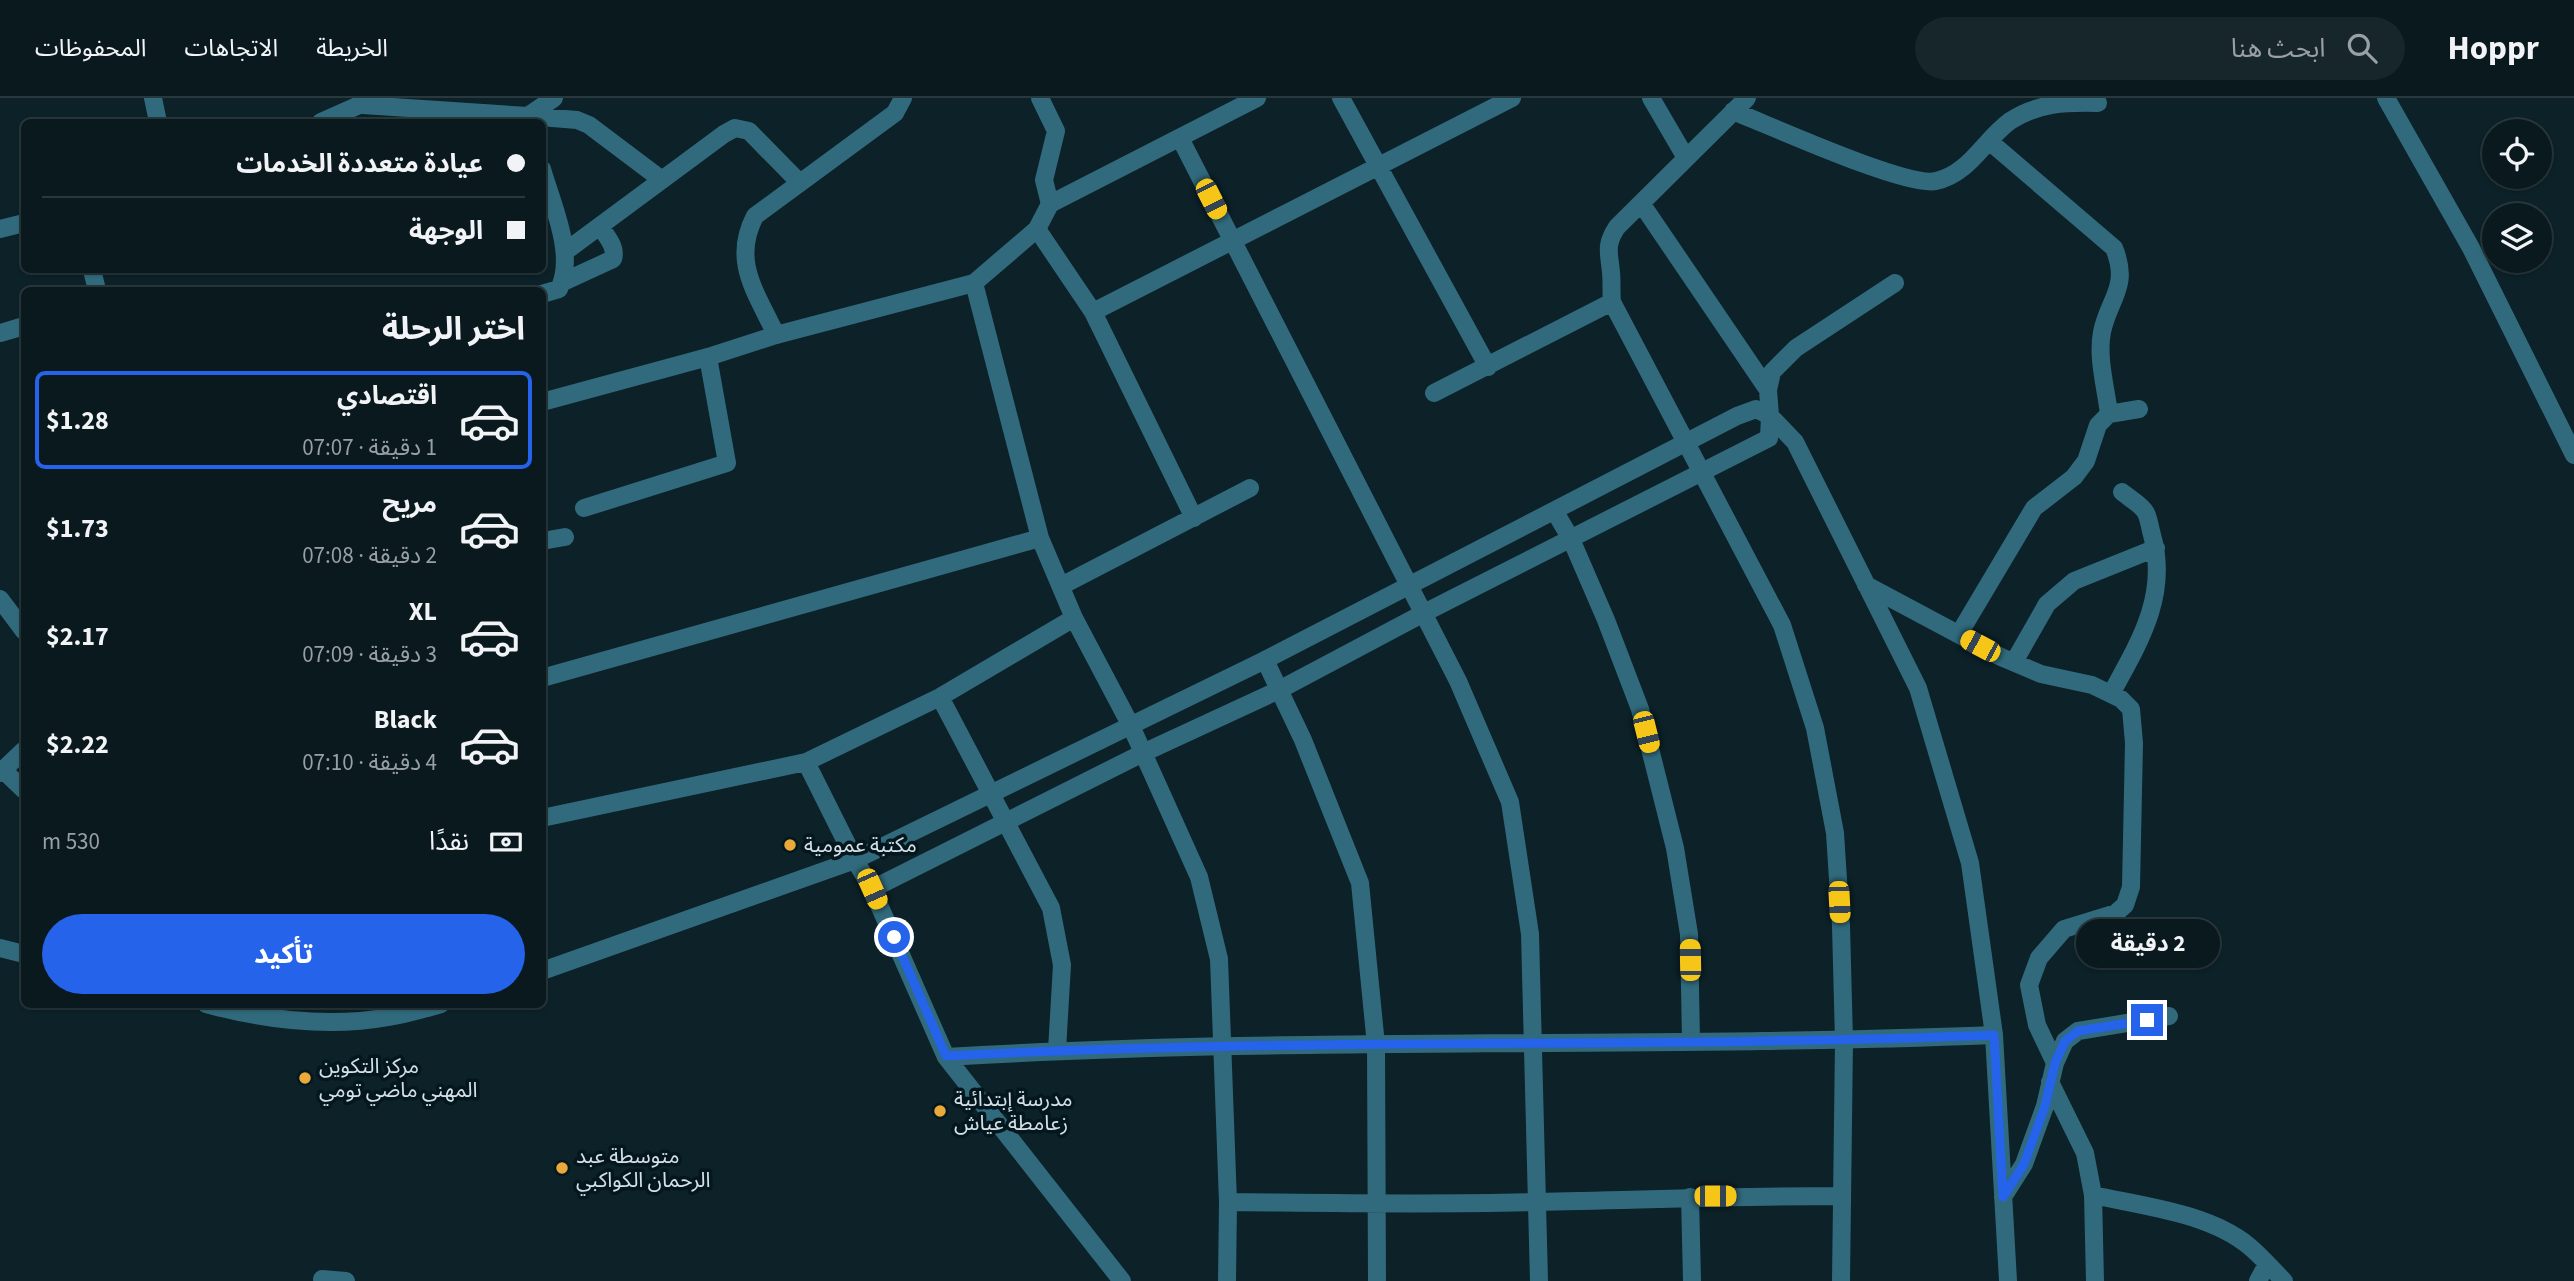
<!DOCTYPE html>
<html lang="ar">
<head>
<meta charset="utf-8">
<style>
	:root { --surface:#09191e; --page:#17262b; --text:#f1f3f6; --muted:#99a0a4; --line:#29383c; --accent:#2563eb }
	body { margin:0; font-family:"Source Sans 3","Noto Sans Arabic",sans-serif; background:var(--page); color:var(--text); direction:rtl; height:100vh; display:flex; flex-direction:column; font-size:26px; white-space:nowrap }
	* { box-sizing:border-box; margin:0 }
	p { font-size:23px; color:var(--muted) }
	.icon { flex:none; width:38px; height:38px; fill:none; stroke:currentColor; stroke-width:2; stroke-linecap:round; stroke-linejoin:round }
	.map { position:relative; flex:1; overflow:hidden; direction:ltr }
	.sheet { position:absolute; left:21px; top:189px; width:525px; height:721px; display:flex; flex-direction:column; background:var(--surface); border-radius:10px; box-shadow:0 2px 5px #0004,0 0 0 2px var(--line); direction:rtl }
	.sheet>* { flex:none }
	.banner { position:absolute; left:21px; top:21px; width:525px; height:154px; border-radius:10px; box-shadow:0 2px 5px #0004,0 0 0 2px var(--line); direction:rtl; display:grid; align-content:center; height:154px; padding:0 21px; background:var(--surface) }
	.controls { position:absolute; left:2482px; top:21px; display:grid; gap:14px }
	.controls a { display:grid; place-items:center; width:70px; height:70px; border-radius:50%; background:var(--surface); box-shadow:0 2px 5px #0004,0 0 0 2px var(--line); font-size:35px }
	.end { position:absolute; width:32px; height:32px; margin:-16px; border:9px solid #2563eb; background:#fff; box-shadow:0 0 0 4px #fff }
	.from { border-radius:50% }
	.bubble { position:absolute; height:49px; border-radius:24px; background:var(--surface); box-shadow:0 2px 5px #0004,0 0 0 2px var(--line); font-size:23px; font-weight:700; line-height:49px; text-align:center; direction:rtl }
	.car { position:absolute; width:21px; height:42px; margin:-21px -10px; border-radius:9px; box-shadow:0 0 5px 2px #0007; background:linear-gradient(#f5c518 24%,#345 0 40%,#f5c518 0 76%,#345 0 86%,#f5c518 0) }
	.banner b { display:flex; align-items:center; gap:24px; height:66px; font-size:26px }
	.banner b+b { border-top:2px solid var(--line) }
	.banner i { width:18px; height:18px; background:var(--text) }
	ul { padding:0; list-style:none }
	li { display:flex; align-items:center; gap:21px; height:98px; margin:0 14px 10px; padding:0 7px; border:4px solid transparent; border-radius:10px }
	li div { flex:1 }
	li b { display:block; font-size:26px }
	li em { font-style:normal; font-weight:700 }
	li.on { border-color:var(--accent) }
	li>.icon { width:63px; height:63px; stroke-width:1.5 }
	h2 { padding:0 21px; font-size:32px; line-height:84px }
	.pay { display:flex; align-items:center; gap:18px; height:77px; padding:0 21px; font-size:26px }
	.pay p { margin-inline-start:auto }
	.primary-button { display:flex; gap:14px; margin-top:auto; padding:14px 21px }
	.primary-button a { flex:1; height:80px; border-radius:42px; background:var(--accent); color:#fff; font-size:28px; font-weight:700; line-height:80px; text-align:center }
	header { display:flex; align-items:center; gap:42px; box-sizing:border-box; height:98px; padding:0 35px; background:var(--surface); border-bottom:2px solid var(--line) }
	header strong { font-size:33px }
	nav { display:flex; gap:38px; margin-inline-start:auto; font-size:24px }
	.search { width:490px; height:63px; background:var(--page); display:flex; align-items:center; gap:18px; box-sizing:border-box; padding:0 24px; border-radius:38px; color:var(--muted); font-size:26px }
	.map>svg:first-child { display:block }
</style>
</head>
<body>
<header>
<strong>Hoppr</strong>
<div class="search"><svg class="icon" aria-label="search" viewBox="0 0 24 24"><circle cx="10" cy="10" r="6"/><path d="M15 15l6 6"/></svg>ابحث هنا</div>
<nav><a>الخريطة</a><a>الاتجاهات</a><a>المحفوظات</a></nav>
</header>
<div class="map">
<svg width="2574" height="1183" viewBox="0 0 2574 1183">
	<rect width="100%" height="100%" fill="#0c2128"/>
	<g fill="none" stroke-linecap="round" stroke-linejoin="round">
		<!-- minor -->
		<path stroke="#316a7d" stroke-width="18" d="M153,0L158,24
			M1040,0L1056,33L1044,82L1050,106
			M1341,0L1488,269
			M1651,0L1686,60
			M1747,0L1617,129C1605,147 1609,154 1611,174C1612,183 1611,194 1612,204L1782,527L1815,630L1835,735L1841,828L1844,943L1841,1183
			M363,7L528,18L554,0
			M1733,13C1769,27 1907,90 1936,83C1969,76 1984,42 2010,23C2037,5 2067,4 2098,5
			M529,22L528,18L577,22L589,27L662,82
			M1989,43L2114,150C2130,189 2109,200 2102,234C2097,260 2106,290 2109,316
			M542,71C552,106 576,157 559,191L542,196
			M1641,105L1768,292
			M1037,131L1093,214L1194,420
			M566,153L724,36L735,30L749,33L800,85
			M563,184L613,161C617,149 606,138 600,128
			M974,185L1040,440L1074,520L1131,628L1199,779L1219,861L1228,1104L1227,1183
			M1895,185L1796,250L1772,274L1768,292L1770,318L1795,344L1918,590L1970,765L1994,937L2008,1183
			M1093,214L1512,0
			M0,235L24,228
			M776,237C757,195 731,164 755,118L895,15L903,0
			M1434,295L1612,204
			M584,410L727,365L708,259
			M1555,414L1571,441L1606,522L1640,611L1675,750L1689,836L1691,943
			M542,443L565,439
			M1866,487L2001,559L2041,576L2092,587L2121,601L2131,611L2134,645L2131,789L2125,807L2116,815L2064,831L2039,860L2029,887L2037,927L2055,965
			M1061,488L1250,390
			M0,501L24,533
			M1959,536L2034,410L2074,379L2086,363L2098,327L2109,316L2139,311
			M1265,562L1303,642L1360,785L1376,947L1377,1183
			M2014,564L2047,506L2074,483L2156,450
			M542,580L1040,440
			M2111,596C2139,545 2169,497 2152,437C2150,430 2149,421 2146,415C2142,407 2129,400 2122,394
			M940,599L1051,810L1062,867L1057,952
			M806,664L940,599L1074,520
			M3,672L24,692
			M542,720L806,664L855,762
			M2050,984L2085,1055L2093,1097L2095,1183
			M2093,1097C2142,1108 2210,1115 2250,1149C2262,1159 2273,1172 2284,1183
			M1690,1099L1692,1183
			M2003,1099L2024,1066L2045,1008L2055,965L2065,943L2078,933L2169,918
			M1228,1104C1331,1105 1434,1107 1537,1104C1639,1102 1740,1098 1841,1098
			M322,1181L346,1183
			M2258,1183L2267,1166"/>
		<!-- tertiary -->
		<path stroke="#316a7d" stroke-width="18" d="M2386,0L2471,150L2574,357
			M321,24L375,0
			M1180,40L1458,583L1510,704L1530,836L1539,1183
			M0,131L24,125
			M92,172L97,192
			M542,304L708,259L776,237L974,185L1037,131L1050,106L1257,0
			M0,675L24,652
			M855,762L872,791L946,959L1122,1183
			M0,850L24,856
			M542,873L855,762L1265,562L1737,318L1756,311L1770,318L1769,340L1424,515L1279,592L1143,655L872,791
			M206,906C265,922 328,930 389,919C406,916 424,911 441,906
			M946,959C1295,938 1645,951 1994,937"/>
	</g>
	<g fill="none" stroke-linecap="round" stroke-linejoin="round">
		<!-- route -->
		<path stroke="#2563eb" stroke-width="9" d="M894,839L946,958C1295,939 1645,951 1994,937L2003,1099L2024,1066L2045,1008L2055,965L2065,943L2078,933L2147,922"/>
	</g>
	<!-- markers -->
	<g fill="#eba93a" stroke="#04171e" stroke-width="2.5">
		<circle cx="790" cy="747" r="7"/>
		<circle cx="305" cy="980" r="7"/>
		<circle cx="940" cy="1013" r="7"/>
		<circle cx="562" cy="1070" r="7"/>
	</g>
	<g text-anchor="middle" stroke-width="7" stroke-linejoin="round" paint-order="stroke">
		<!-- poi labels -->
		<g font-size="21" fill="#d5e1e6" stroke="#04171e" text-anchor="start">
			<text x="804" y="754">مكتبة عمومية</text>
			<text x="319" y="975">مركز التكوين<tspan x="319" dy="24">المهني ماضي تومي</tspan></text>
			<text x="954" y="1008">مدرسة إبتدائية<tspan x="954" dy="24">زعامطة عياش</tspan></text>
			<text x="576" y="1065">متوسطة عبد<tspan x="576" dy="24">الرحمان الكواكبي</tspan></text>
		</g>
	</g>
</svg>
<div class="controls">
<a><svg class="icon" aria-label="locate" viewBox="0 0 24 24"><circle cx="12" cy="12" r="6"/><path d="M12 2v4M12 18v4M2 12h4M18 12h4"/></svg></a>
<a><svg class="icon" aria-label="layers" viewBox="0 0 24 24"><path d="M12 4l9 5-9 5-9-5zM3 14l9 5 9-5"/></svg></a>
</div>
<i class="end from" style="left:894px;top:839px"></i>
<i class="end" style="left:2147px;top:922px"></i>
<div class="bubble" style="left:2076px;top:821px;width:144px">2 دقيقة</div>
<i class="car" style="left:1211px;top:101px;rotate:153deg"></i>
<i class="car" style="left:1980px;top:548px;rotate:298deg"></i>
<i class="car" style="left:1646px;top:634px;rotate:166deg"></i>
<i class="car" style="left:872px;top:791px;rotate:156deg"></i>
<i class="car" style="left:1839px;top:804px;rotate:177deg"></i>
<i class="car" style="left:1690px;top:862px;rotate:359deg"></i>
<i class="car" style="left:1715px;top:1098px;rotate:90deg"></i>
<div class="banner">
<b><i class="from"></i>عيادة متعددة الخدمات</b>
<b><i></i>الوجهة</b>
</div>
<section class="sheet">
<h2>اختر الرحلة</h2>
<ul>
<li class="on"><svg class="icon" aria-label="car" viewBox="0 0 24 24"><path d="M5 17H2v-5l4-1 3-4h7l3 4 3 1v5h-3M9 17h6M6 11h13"/><circle cx="7" cy="17" r="2"/><circle cx="17" cy="17" r="2"/></svg><div><b>اقتصادي</b><p>1 دقيقة · 07:07</p></div><em>$1.28</em></li>
<li><svg class="icon" aria-label="car" viewBox="0 0 24 24"><path d="M5 17H2v-5l4-1 3-4h7l3 4 3 1v5h-3M9 17h6M6 11h13"/><circle cx="7" cy="17" r="2"/><circle cx="17" cy="17" r="2"/></svg><div><b>مريح</b><p>2 دقيقة · 07:08</p></div><em>$1.73</em></li>
<li><svg class="icon" aria-label="car" viewBox="0 0 24 24"><path d="M5 17H2v-5l4-1 3-4h7l3 4 3 1v5h-3M9 17h6M6 11h13"/><circle cx="7" cy="17" r="2"/><circle cx="17" cy="17" r="2"/></svg><div><b>XL</b><p>3 دقيقة · 07:09</p></div><em>$2.17</em></li>
<li><svg class="icon" aria-label="car" viewBox="0 0 24 24"><path d="M5 17H2v-5l4-1 3-4h7l3 4 3 1v5h-3M9 17h6M6 11h13"/><circle cx="7" cy="17" r="2"/><circle cx="17" cy="17" r="2"/></svg><div><b>Black</b><p>4 دقيقة · 07:10</p></div><em>$2.22</em></li>
</ul>
<div class="pay"><svg class="icon" aria-label="cash" viewBox="0 0 24 24"><path d="M3 7h18v10H3z"/><circle cx="12" cy="12" r="2"/></svg>نقدًا<p>530 m</p></div>
<div class="primary-button"><a>تأكيد</a></div>
</section>
</div>
</body>
</html>
